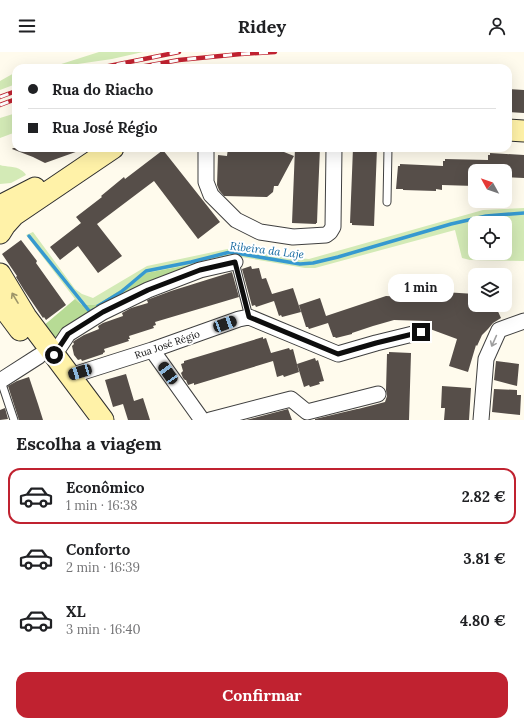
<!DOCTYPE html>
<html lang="pt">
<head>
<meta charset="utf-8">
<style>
	:root { --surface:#fff; --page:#f6f6f6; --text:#202124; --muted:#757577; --line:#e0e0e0; --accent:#c02230 }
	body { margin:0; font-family:Lora,serif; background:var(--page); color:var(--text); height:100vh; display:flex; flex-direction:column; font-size:15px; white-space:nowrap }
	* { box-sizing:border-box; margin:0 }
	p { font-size:13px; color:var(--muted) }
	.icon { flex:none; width:22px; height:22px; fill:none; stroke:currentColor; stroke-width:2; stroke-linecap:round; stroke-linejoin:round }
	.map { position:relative; height:368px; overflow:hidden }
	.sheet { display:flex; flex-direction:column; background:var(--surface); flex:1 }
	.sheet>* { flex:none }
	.top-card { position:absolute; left:12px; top:12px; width:500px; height:88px; border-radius:12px; box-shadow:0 4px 16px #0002; display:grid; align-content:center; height:88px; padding:0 16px; background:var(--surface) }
	.needle { width:26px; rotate:310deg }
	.buttons { position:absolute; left:468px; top:112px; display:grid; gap:8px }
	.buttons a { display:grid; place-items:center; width:44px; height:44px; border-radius:8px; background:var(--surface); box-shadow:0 4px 16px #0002; font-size:20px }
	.end { position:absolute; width:18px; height:18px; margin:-9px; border:5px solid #0d0d0d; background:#fff; box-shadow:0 0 0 2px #fff }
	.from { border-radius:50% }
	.bubble { position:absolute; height:28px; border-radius:12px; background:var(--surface); box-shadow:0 4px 16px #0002; font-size:13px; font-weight:700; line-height:28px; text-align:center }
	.car { position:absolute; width:12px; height:24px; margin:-12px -6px; border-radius:5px; box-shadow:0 0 3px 1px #0007; background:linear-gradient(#222 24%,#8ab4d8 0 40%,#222 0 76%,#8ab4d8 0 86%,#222 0) }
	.top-card b { display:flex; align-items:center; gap:14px; height:38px; font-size:15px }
	.top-card b+b { border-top:1px solid var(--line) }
	.top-card i { width:10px; height:10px; background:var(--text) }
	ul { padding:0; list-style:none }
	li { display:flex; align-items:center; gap:12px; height:56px; margin:0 8px 6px; padding:0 8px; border:2px solid transparent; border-radius:12px }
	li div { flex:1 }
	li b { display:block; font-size:15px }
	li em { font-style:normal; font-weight:700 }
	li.active { border-color:var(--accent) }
	li>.icon { width:36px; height:36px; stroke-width:1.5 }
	h2 { padding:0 16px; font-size:18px; line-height:48px }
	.button { display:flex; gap:8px; margin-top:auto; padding:8px 16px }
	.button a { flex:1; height:46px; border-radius:12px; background:var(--accent); color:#fff; font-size:16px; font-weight:700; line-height:46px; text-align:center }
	header { display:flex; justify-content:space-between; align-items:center; height:52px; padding:0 16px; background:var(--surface); font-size:18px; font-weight:700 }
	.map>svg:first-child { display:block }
</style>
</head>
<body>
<header><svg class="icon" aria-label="menu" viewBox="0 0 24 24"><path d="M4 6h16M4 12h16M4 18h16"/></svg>Ridey<svg class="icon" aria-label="person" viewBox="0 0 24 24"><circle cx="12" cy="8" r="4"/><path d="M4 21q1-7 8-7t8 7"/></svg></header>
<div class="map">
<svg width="524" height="368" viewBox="0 0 524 368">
	<rect width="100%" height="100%" fill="#fffbed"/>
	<!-- green -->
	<path fill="#d3eab6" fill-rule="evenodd" d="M99,0H143L112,7L64,14L60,16H23L55,14Z
		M16,20V32L0,38V29Z
		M13,62L16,73V80L0,86V66Z
		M0,113C6,115 16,114 21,118C23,119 25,121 26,123L11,131L0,132Z
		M524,156V209L470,208L462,206L455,178L315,216H305L236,204L146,221L98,252L92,253H82L75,247L26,183L33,180L75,237L82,242L93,246L147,214L237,195L297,206L309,207L483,158ZM475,171H505V201H475Z"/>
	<!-- forest -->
	<path fill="#b7db95" d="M226,206L229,216L142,246L55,296L42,275L75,247L82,253H92L98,252L146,221Z"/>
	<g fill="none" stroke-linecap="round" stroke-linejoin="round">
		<!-- stream -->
		<path stroke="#3699d0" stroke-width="3.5" d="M29,184L90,260L93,258
			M98,254L121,240L146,219L191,210L230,200L300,212L313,211L338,205L451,172L486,164L524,161"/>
	</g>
	<!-- building -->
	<path fill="#564e49" d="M508,37L524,38V61L508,60Z
		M13,96H84V97L45,111L33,105L12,97Z
		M228,96L279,98L294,104L278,134H274L273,140L267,145L224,144L219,138L217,133L218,103L227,104Z
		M295,96H320L318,143L317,171H316V172L292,171Z
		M353,96H377L374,174L352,173V171H350Z
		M163,98L220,170L198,187L154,129L97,172L122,204L98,221L78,194L60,208L50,195L81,171L76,165L102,145L101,144L124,125L125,127Z
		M490,101L524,103V126L505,125V119H475V134L442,133V138L436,137V139L403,138V137H396L398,114H400V112L443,114V109H445V107L488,108V103H490Z
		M21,188L37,209L36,211L66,253L46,268L44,265L43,266L24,238L16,225L17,224L2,202Z
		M251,214L252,217L259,216L262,227L266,226L272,242L293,236L301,260L282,265L281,263L279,264L274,249L256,255L255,253L252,254L242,217Z
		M232,220L239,245L155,270L156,273L153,274L154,276L129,284L130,287H128L129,289L104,297L105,300L103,301V302L82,309L81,307L78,308L74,303L72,294L74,292L73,290L74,289L84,283L99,277L98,274L103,271L123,264L122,261L131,256L148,251L147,248L152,246L171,239Z
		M428,239L475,242V253H495L501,266L493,271L488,277L482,283L477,294L476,293L468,320L449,314L457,287L430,277L426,273L427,269L394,268L373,274L352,281V282L336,286L335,285H333L328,271L309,277L308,275H306L299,253L320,246L326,264L386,244L428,246Z
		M263,285V287L266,286L271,301L289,296L290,298L293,297L299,320L284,325L283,323L277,325L273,309L194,333V331L188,333L186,328H185L183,326L181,321L183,319L181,312L184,311V309Z
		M389,300L411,301L409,368H315V367L357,357H358L385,350L387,344L386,338L387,302H389Z
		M315,306L316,309L318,308L324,329L319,330L320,332L310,335L309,333L304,335L297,312Z
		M496,309L519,312L517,334L494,328Z
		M126,322L134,349L143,346L150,368H128L123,352L113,355L105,328Z
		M29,325L38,352L43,368H19L8,334L17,329Z
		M442,334L471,336L469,368H444L445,356H441Z
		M494,337L517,338V343H521L520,363L492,360Z
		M5,356L8,367L0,368V358Z
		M288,357L292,368H246Z"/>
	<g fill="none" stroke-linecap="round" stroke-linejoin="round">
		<!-- lane casing -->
		<g stroke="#404040" stroke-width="9">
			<path id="lane" d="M387,150L388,96
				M235,210L249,265
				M1,329L14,368"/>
		</g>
		<!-- street casing -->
		<g stroke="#404040" stroke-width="17">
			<path id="street" d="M206,96V130L211,143L236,168L260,180L293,185L326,183L330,180L333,175L334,96
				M152,298L202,368
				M54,303L68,282L103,260L148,238L200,218L235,210
				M70,324L152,298L239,267L249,265L338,302L376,291L421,280
				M0,329L39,304
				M210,368L291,347L307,360L378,342
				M481,368L486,307L499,278L524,269"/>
		</g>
		<!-- secondary casing -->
		<g stroke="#2f2f2f" stroke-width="23">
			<path id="secondary" d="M508,78L524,79
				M0,154L35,136
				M0,181L5,173L14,163L113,96
				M0,222L26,265L103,368
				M0,251L20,278"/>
		</g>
		<!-- lane -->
		<use href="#lane" stroke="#fff" stroke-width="7"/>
		<!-- street -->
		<use href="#street" stroke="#fff" stroke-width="15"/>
		<!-- secondary -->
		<use href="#secondary" stroke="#fff2a8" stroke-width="21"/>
		<!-- rail casing -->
		<g stroke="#c02230" stroke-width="4.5">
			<path id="rail" d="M99,16L179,0
				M134,16L179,8L241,2L275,0
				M0,45L16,39
				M0,53L16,47"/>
		</g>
		<!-- rail -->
		<use href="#rail" stroke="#fff" stroke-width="3" stroke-dasharray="9" stroke-linecap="butt"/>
	</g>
	<!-- one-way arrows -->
	<defs><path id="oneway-shaft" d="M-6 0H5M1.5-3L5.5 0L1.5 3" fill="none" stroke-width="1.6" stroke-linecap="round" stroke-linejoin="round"/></defs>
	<use stroke="#9e966a" href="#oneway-shaft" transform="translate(15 246) rotate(-121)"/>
	<use stroke="#9e9e9e" href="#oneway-shaft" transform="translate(494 289) rotate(114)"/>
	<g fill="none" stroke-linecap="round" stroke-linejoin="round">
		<!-- route -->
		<path stroke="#0d0d0d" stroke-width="5" d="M54,303L68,282L103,260L148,238L200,218L235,210L249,265L338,302L376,291L421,280"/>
	</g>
	<g text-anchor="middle" stroke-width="4" stroke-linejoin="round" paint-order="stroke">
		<!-- street labels -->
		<g font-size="10" fill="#0d0d0d" stroke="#fff">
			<text transform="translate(167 292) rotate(-19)" y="4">Rua José Régio</text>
		</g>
		<!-- water labels -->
		<g font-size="11" font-style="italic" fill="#1469a1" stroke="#fff">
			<text transform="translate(267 198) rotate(7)" y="4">Ribeira da Laje</text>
		</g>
	</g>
</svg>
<div class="buttons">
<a><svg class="needle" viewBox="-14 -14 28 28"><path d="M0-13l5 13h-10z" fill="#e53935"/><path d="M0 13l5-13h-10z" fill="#757577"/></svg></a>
<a><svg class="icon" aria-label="locate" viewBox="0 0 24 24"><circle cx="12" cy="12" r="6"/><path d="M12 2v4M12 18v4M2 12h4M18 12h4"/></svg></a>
<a><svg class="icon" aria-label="layers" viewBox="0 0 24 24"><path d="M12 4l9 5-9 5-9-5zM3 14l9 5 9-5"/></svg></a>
</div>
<i class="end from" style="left:54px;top:303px"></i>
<i class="end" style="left:421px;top:280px"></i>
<div class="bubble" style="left:388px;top:222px;width:66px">1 min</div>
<i class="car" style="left:225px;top:272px;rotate:70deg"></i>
<i class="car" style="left:80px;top:320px;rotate:253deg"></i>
<i class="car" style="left:168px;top:321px;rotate:325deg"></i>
<div class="top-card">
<b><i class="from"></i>Rua do Riacho</b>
<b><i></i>Rua José Régio</b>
</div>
</div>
<section class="sheet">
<h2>Escolha a viagem</h2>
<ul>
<li class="active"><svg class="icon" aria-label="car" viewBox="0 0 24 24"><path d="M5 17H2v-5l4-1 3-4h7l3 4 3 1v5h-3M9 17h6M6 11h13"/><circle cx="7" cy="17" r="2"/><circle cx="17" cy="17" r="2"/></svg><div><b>Econômico</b><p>1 min · 16:38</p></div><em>2.82 €</em></li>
<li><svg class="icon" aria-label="car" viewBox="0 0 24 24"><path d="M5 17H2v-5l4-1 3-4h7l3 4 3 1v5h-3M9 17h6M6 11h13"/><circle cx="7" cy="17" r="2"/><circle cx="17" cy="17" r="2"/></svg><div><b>Conforto</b><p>2 min · 16:39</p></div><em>3.81 €</em></li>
<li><svg class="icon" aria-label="car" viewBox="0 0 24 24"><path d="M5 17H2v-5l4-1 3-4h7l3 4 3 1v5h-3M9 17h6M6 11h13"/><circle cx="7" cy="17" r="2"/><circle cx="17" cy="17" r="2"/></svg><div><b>XL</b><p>3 min · 16:40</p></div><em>4.80 €</em></li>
</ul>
<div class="button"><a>Confirmar</a></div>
</section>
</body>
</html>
